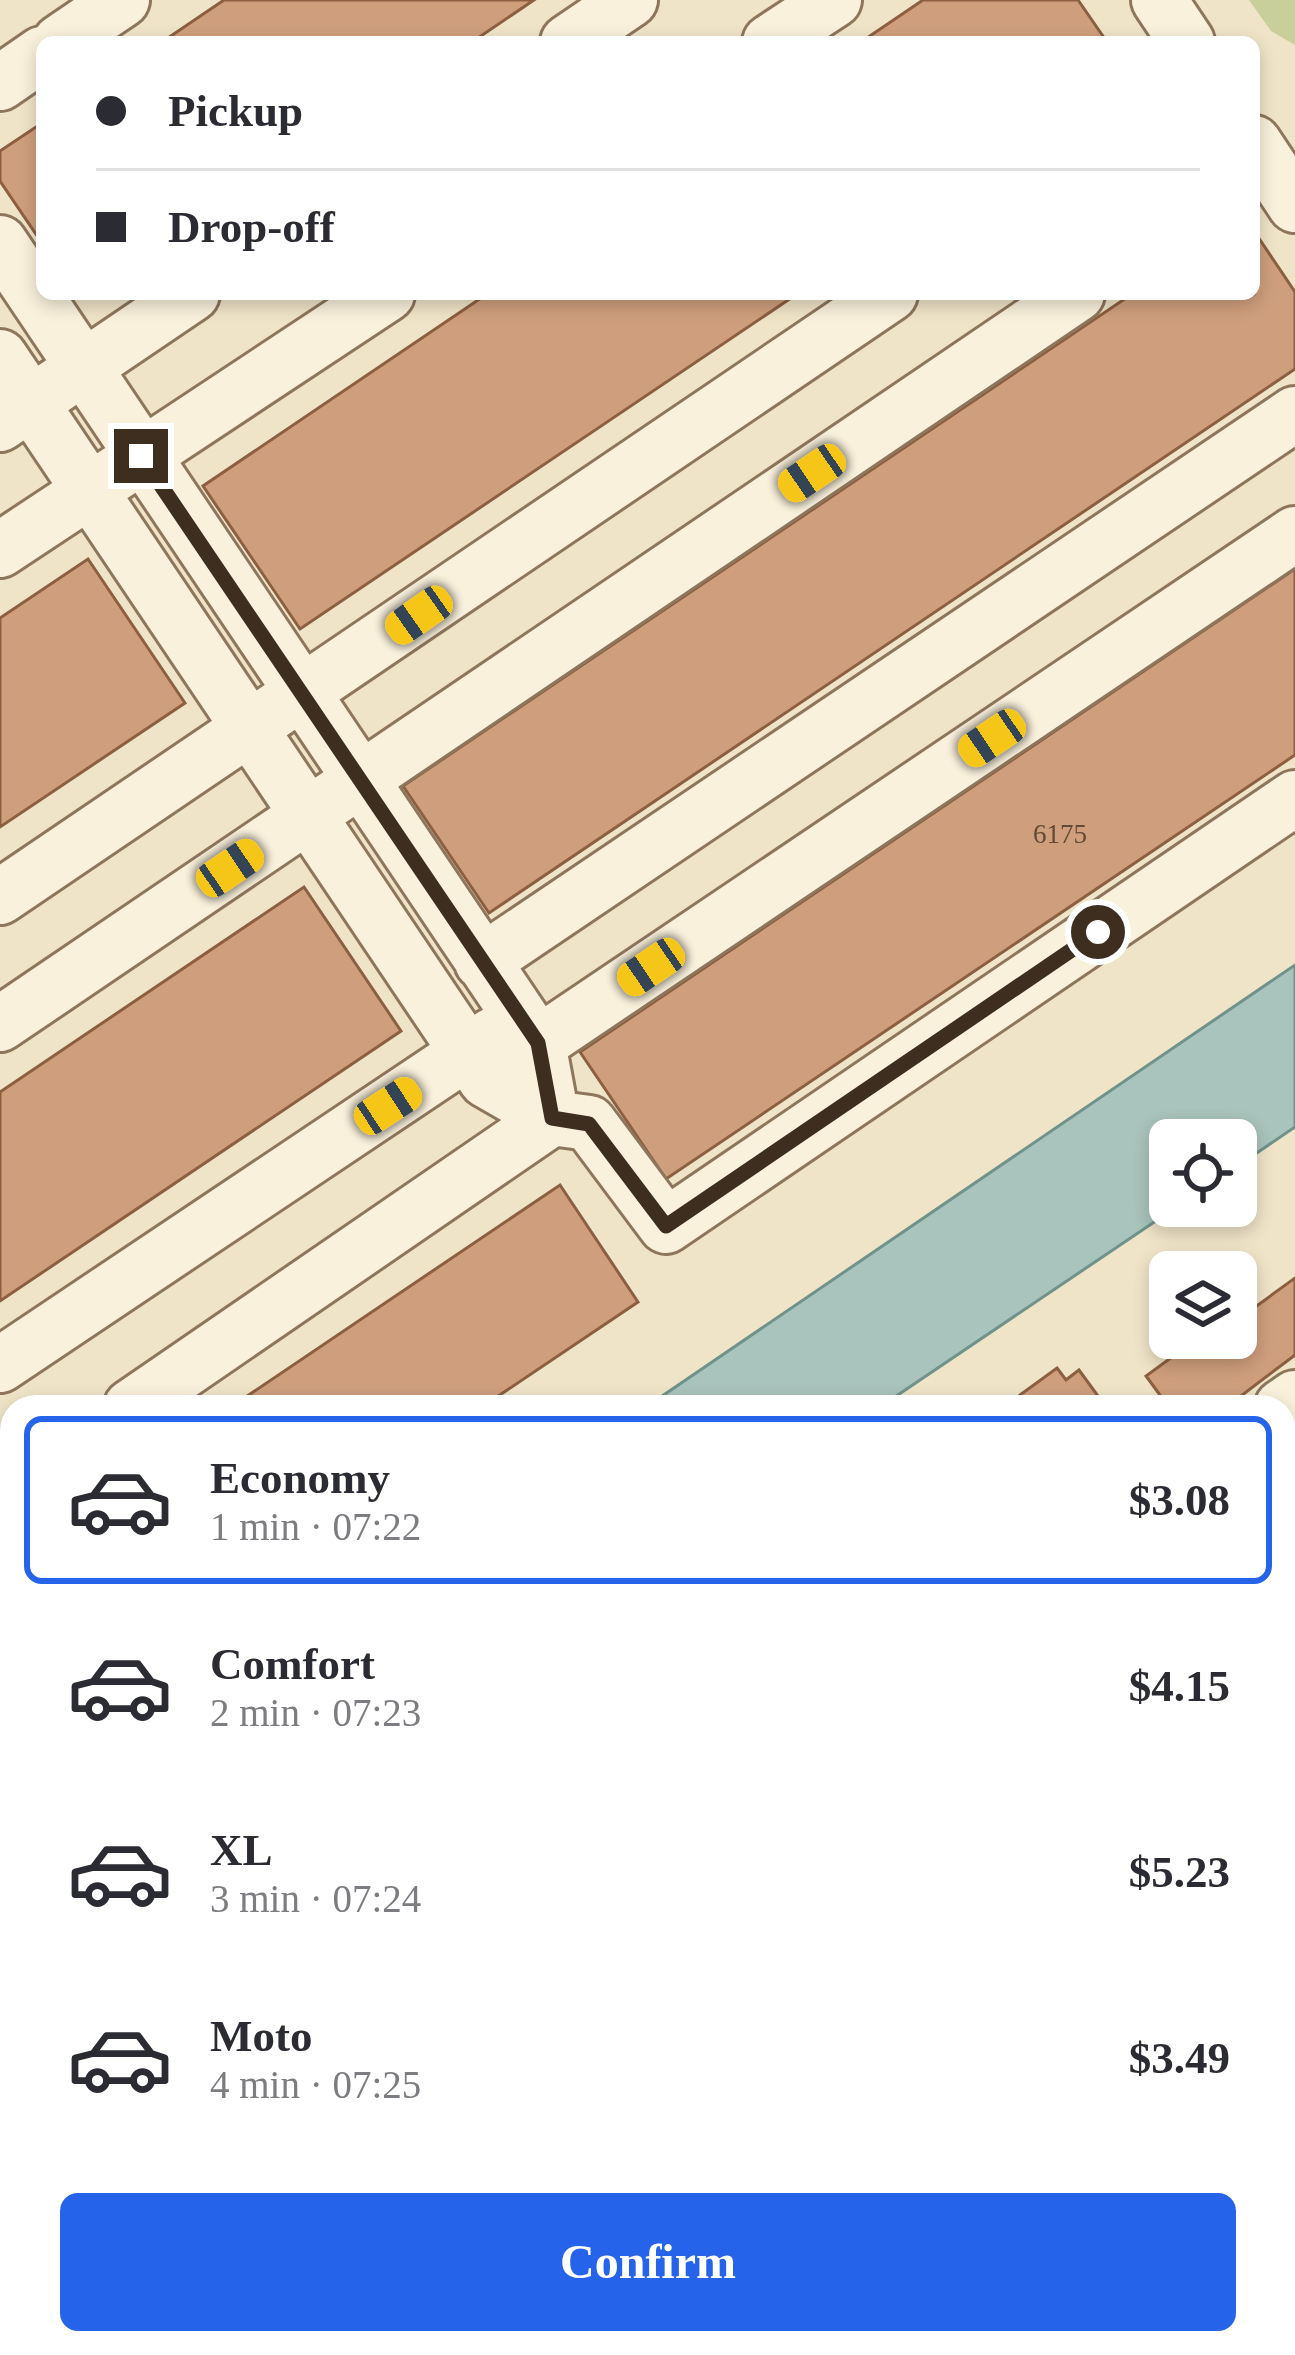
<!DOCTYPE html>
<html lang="en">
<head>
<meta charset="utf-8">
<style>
	:root { --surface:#fff; --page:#f2f2f3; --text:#2b2b33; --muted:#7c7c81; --line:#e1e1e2; --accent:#2563eb }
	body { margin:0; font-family:Georgia,serif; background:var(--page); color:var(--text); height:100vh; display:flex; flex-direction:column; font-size:45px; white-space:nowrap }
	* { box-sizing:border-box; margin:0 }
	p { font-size:39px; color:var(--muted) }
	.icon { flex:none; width:66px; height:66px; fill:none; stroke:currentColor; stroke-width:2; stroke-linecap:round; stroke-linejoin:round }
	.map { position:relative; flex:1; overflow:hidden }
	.drawer { position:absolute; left:0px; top:1395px; width:1296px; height:960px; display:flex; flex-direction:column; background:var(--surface); border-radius:36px 36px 0 0; box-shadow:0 6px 18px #0003 }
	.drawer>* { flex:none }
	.guide { position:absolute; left:36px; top:36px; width:1224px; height:264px; border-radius:18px; box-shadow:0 6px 18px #0003; display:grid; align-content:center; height:264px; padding:0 60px; background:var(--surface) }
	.tools { position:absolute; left:1149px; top:1119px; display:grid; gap:24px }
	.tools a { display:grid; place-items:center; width:108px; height:108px; border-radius:18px; background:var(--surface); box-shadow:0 6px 18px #0003; font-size:60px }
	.end { position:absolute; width:54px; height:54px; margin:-27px; border:15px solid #3d2e20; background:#fff; box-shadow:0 0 0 6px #fff }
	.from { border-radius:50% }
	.car { position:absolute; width:36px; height:72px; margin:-36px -18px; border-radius:15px; box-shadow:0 0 9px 3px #0007; background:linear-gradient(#f5c518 24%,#345 0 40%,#f5c518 0 76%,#345 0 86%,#f5c518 0) }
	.guide b { display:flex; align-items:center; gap:42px; height:114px; font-size:45px }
	.guide b+b { border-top:3px solid var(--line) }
	.guide i { width:30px; height:30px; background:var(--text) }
	ul { padding:21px 0 0; list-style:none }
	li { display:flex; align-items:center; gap:36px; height:168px; margin:0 24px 18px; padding:0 36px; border:6px solid transparent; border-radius:18px }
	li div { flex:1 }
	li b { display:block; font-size:45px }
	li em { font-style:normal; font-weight:700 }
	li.current { border-color:var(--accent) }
	li>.icon { width:108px; height:108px; stroke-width:1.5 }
	.action { display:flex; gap:24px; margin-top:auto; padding:24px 60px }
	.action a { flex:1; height:138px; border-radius:18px; background:var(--accent); color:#fff; font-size:48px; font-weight:700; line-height:138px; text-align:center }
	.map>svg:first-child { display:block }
</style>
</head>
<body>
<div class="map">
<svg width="1295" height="2355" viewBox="0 0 1295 2355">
	<rect width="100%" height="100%" fill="#f0e4c8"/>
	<!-- green -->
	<path fill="#c9cf9b" d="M1249,0H1295V45L1271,31Z"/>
	<!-- water -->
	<path fill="#a9c4bc" stroke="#6f938a" stroke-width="3" d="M1295,965V1127L1236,1167V1140H1170V1206H1178L880,1407H646Z
		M12,1838V1991L0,1999V1846Z"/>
	<!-- building -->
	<path fill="#cf9f7d" stroke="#8d5f41" stroke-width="3" d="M224,0H534L472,42H162Z
		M923,0H1078L1107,42H861Z
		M42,123V243L0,181V151Z
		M1254,231L1295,292V369L489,913L403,786L1132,294H1254Z
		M487,294H797L300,629L203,486Z
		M88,559L185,703L0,827V618Z
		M1295,569V755L666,1179L580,1052Z
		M304,887L401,1031L0,1301V1092Z
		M560,1185L638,1302L482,1407H231Z
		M1295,1278V1355L1233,1402L1237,1407H1150L1148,1404L1160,1395L1146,1376L1198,1338H1236V1310L1243,1305L1247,1313Z
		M1057,1368L1066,1380L1079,1370L1106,1407H1026L1020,1395Z
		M1284,1472L1292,1483L1295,1481V1565L1290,1569L1284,1560Z
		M12,1555V1687L0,1669V1563Z
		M1284,1658L1295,1674V1790L1284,1797Z
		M1295,1936V2022L1284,2029V1943Z
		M985,2343H1031L1013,2355H994Z"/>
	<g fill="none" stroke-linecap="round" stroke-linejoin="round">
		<!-- minor casing -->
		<g stroke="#8d765c" stroke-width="60">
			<path id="minor" d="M1159,0L1187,42
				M60,42L122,0
				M568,42L630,0
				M770,42L834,0
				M0,83L42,54
				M1254,143L1295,205
				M0,243L538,1043L552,1118
				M0,357L486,1080L552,1118L589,1123L666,1226L1295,798
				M0,424L192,294
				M0,550L387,294
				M0,897L890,294
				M482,962L1295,414
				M0,1024L1077,294
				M511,1062L1295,534
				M0,1365L493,1035
				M131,1407L552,1118
				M1282,1407L1295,1398
				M0,1497L12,1489
				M0,1725L7,1720
				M1284,1870L1295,1866
				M1284,2085L1295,2101
				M0,2156L12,2148
				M1284,2247L1295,2239
				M140,2343L148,2355
				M720,2343L729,2355
				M1149,2343L1168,2352
				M224,2355L241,2343"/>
		</g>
		<!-- minor -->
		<use href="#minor" stroke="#faf1dc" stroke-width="54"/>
	</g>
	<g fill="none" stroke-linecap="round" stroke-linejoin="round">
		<!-- route -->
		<path stroke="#3d2e20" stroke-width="15" d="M141,456L538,1043L552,1118L589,1124L666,1226L1098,932"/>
	</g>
	<g text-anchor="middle" stroke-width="9" stroke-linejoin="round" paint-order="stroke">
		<!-- number labels -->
		<g font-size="27" fill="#624a37">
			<text x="1060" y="843">6175</text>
		</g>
	</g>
</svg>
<div class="tools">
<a><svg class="icon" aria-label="locate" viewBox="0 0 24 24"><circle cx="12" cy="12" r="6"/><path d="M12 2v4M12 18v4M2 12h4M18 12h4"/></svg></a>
<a><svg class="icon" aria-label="layers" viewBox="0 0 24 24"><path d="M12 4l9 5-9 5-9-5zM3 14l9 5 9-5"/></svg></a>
</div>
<i class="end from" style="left:1098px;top:932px"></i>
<i class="end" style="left:141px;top:456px"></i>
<i class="car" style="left:812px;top:473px;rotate:236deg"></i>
<i class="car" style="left:419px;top:615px;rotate:235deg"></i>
<i class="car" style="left:992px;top:738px;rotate:236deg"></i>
<i class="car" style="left:230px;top:868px;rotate:56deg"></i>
<i class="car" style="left:651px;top:967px;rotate:236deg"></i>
<i class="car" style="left:388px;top:1106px;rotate:57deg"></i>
<div class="guide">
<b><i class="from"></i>Pickup</b>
<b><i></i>Drop-off</b>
</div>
<section class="drawer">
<ul>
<li class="current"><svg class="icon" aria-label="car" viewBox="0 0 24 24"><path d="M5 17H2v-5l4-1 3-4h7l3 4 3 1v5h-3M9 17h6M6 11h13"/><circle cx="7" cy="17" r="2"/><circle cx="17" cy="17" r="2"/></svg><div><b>Economy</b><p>1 min · 07:22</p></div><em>$3.08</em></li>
<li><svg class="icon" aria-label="car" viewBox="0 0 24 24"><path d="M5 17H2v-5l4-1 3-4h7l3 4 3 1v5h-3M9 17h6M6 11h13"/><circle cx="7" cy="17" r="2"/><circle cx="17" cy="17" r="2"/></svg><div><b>Comfort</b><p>2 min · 07:23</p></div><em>$4.15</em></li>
<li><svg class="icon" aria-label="car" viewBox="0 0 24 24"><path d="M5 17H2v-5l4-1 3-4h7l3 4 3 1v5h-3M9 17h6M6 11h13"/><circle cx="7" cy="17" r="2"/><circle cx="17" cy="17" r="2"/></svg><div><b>XL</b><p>3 min · 07:24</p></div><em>$5.23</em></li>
<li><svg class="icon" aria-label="car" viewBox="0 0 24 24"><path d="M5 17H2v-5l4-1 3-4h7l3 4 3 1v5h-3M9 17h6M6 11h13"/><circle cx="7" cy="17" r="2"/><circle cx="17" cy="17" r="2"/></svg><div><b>Moto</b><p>4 min · 07:25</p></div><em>$3.49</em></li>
</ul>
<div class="action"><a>Confirm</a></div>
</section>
</div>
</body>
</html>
